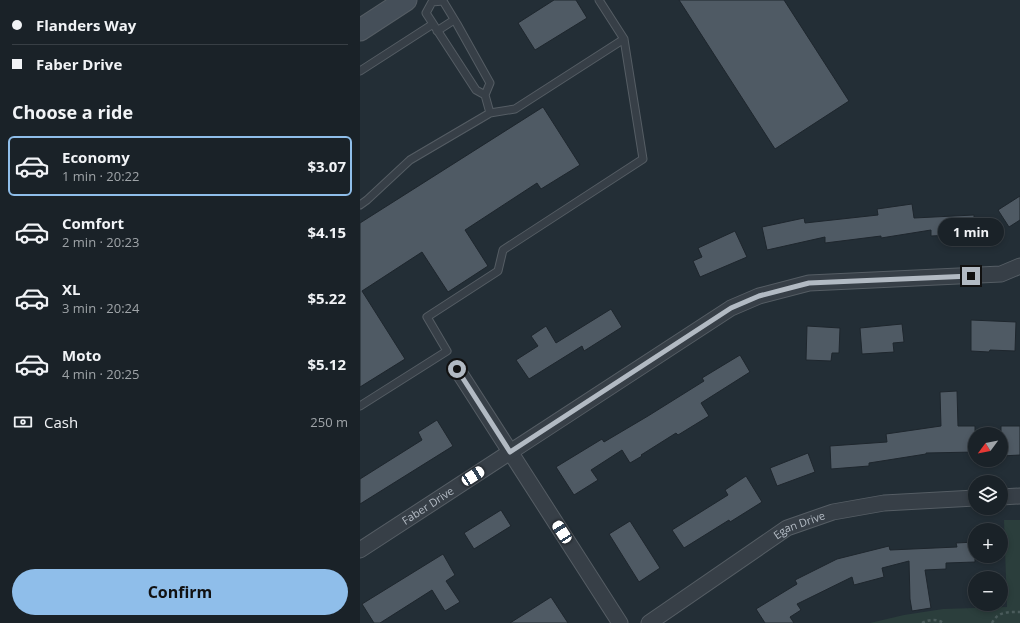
<!DOCTYPE html>
<html lang="en">
<head>
<meta charset="utf-8">
<style>
	:root { --surface:#1a2228; --page:#272f34; --text:#f1f3f6; --muted:#9fa4a8; --line:#383f45; --accent:#8fbeea }
	body { margin:0; font-family:"Open Sans",sans-serif; background:var(--page); color:var(--text); height:100vh; display:flex; flex-direction:column; font-size:15px; white-space:nowrap }
	* { box-sizing:border-box; margin:0 }
	p { font-size:13px; color:var(--muted) }
	.icon { flex:none; width:22px; height:22px; fill:none; stroke:currentColor; stroke-width:2; stroke-linecap:round; stroke-linejoin:round }
	.map { position:relative; flex:1; overflow:hidden }
	.drawer { display:flex; flex-direction:column; background:var(--surface); width:360px }
	.drawer>* { flex:none }
	.banner { display:grid; align-content:center; height:88px; padding:0 12px; background:var(--surface) }
	.needle { width:26px; rotate:238deg }
	.buttons { position:absolute; left:608px; top:427px; display:grid; gap:8px }
	.buttons a { display:grid; place-items:center; width:40px; height:40px; border-radius:50%; background:var(--surface); box-shadow:0 2px 6px #0003,0 0 0 1px var(--line); font-size:20px }
	.end { position:absolute; width:18px; height:18px; margin:-9px; border:5px solid #b2bac3; background:#111; box-shadow:0 0 0 2px #111 }
	.from { border-radius:50% }
	.bubble { position:absolute; height:28px; border-radius:14px; background:var(--surface); box-shadow:0 2px 6px #0003,0 0 0 1px var(--line); font-size:13px; font-weight:700; line-height:28px; text-align:center }
	.car { position:absolute; width:12px; height:24px; margin:-12px -6px; border-radius:5px; box-shadow:0 0 3px 1px #0007; background:linear-gradient(#fff 24%,#345 0 40%,#fff 0 76%,#345 0 86%,#fff 0) }
	.banner b { display:flex; align-items:center; gap:14px; height:38px; font-size:15px }
	.banner b+b { border-top:1px solid var(--line) }
	.banner i { width:10px; height:10px; background:var(--text) }
	ul { padding:0; list-style:none }
	li { display:flex; align-items:center; gap:12px; height:60px; margin:0 8px 6px; padding:0 4px; border:2px solid transparent; border-radius:6px }
	li div { flex:1 }
	li b { display:block; font-size:15px }
	li em { font-style:normal; font-weight:700 }
	li.on { border-color:var(--accent) }
	li>.icon { width:36px; height:36px; stroke-width:1.5 }
	h2 { padding:0 12px; font-size:18px; line-height:48px }
	.pay { display:flex; align-items:center; gap:10px; height:44px; padding:0 12px; font-size:15px }
	.pay p { margin-inline-start:auto }
	.primary-button { display:flex; gap:8px; margin-top:auto; padding:8px 12px }
	.primary-button a { flex:1; height:46px; border-radius:24px; background:var(--accent); color:#111; font-size:16px; font-weight:700; line-height:46px; text-align:center }
	main { display:flex; flex:1; min-height:0 }
	.map>svg:first-child { display:block }
</style>
</head>
<body>
<main>
<section class="drawer">
<div class="banner">
<b><i class="from"></i>Flanders Way</b>
<b><i></i>Faber Drive</b>
</div>
<h2>Choose a ride</h2>
<ul>
<li class="on"><svg class="icon" aria-label="car" viewBox="0 0 24 24"><path d="M5 17H2v-5l4-1 3-4h7l3 4 3 1v5h-3M9 17h6M6 11h13"/><circle cx="7" cy="17" r="2"/><circle cx="17" cy="17" r="2"/></svg><div><b>Economy</b><p>1 min · 20:22</p></div><em>$3.07</em></li>
<li><svg class="icon" aria-label="car" viewBox="0 0 24 24"><path d="M5 17H2v-5l4-1 3-4h7l3 4 3 1v5h-3M9 17h6M6 11h13"/><circle cx="7" cy="17" r="2"/><circle cx="17" cy="17" r="2"/></svg><div><b>Comfort</b><p>2 min · 20:23</p></div><em>$4.15</em></li>
<li><svg class="icon" aria-label="car" viewBox="0 0 24 24"><path d="M5 17H2v-5l4-1 3-4h7l3 4 3 1v5h-3M9 17h6M6 11h13"/><circle cx="7" cy="17" r="2"/><circle cx="17" cy="17" r="2"/></svg><div><b>XL</b><p>3 min · 20:24</p></div><em>$5.22</em></li>
<li><svg class="icon" aria-label="car" viewBox="0 0 24 24"><path d="M5 17H2v-5l4-1 3-4h7l3 4 3 1v5h-3M9 17h6M6 11h13"/><circle cx="7" cy="17" r="2"/><circle cx="17" cy="17" r="2"/></svg><div><b>Moto</b><p>4 min · 20:25</p></div><em>$5.12</em></li>
</ul>
<div class="pay"><svg class="icon" aria-label="cash" viewBox="0 0 24 24"><path d="M3 7h18v10H3z"/><circle cx="12" cy="12" r="2"/></svg>Cash<p>250 m</p></div>
<div class="primary-button"><a>Confirm</a></div>
</section>
<div class="map">
<svg width="660" height="623" viewBox="0 0 660 623">
	<rect width="100%" height="100%" fill="#232e36"/>
	<!-- park -->
	<path fill="#2b3e3c" d="M644,520H660V623H510L544,615L583,609L647,607Z"/>
	<!-- building -->
	<path fill="#4f5a64" stroke="#1e262d" d="M194,0H216L227,18L175,50L158,23Z
		M319,0H424L489,101L415,149Z
		M183,107L220,165L181,189L177,183L105,230L128,266L88,292L62,252L2,291L45,359L0,387V223Z
		M660,196V220L649,227L638,210Z
		M552,204L554,218L614,215V234L571,236V230L521,238V236L465,243V237L407,250L402,227L444,218L445,223L518,215L517,209Z
		M375,231L387,257L340,277L333,261L342,257L338,248Z
		M251,309L262,327L224,351L222,346L169,379L156,360L178,346L171,336L186,326L196,343Z
		M611,320L656,322L655,351L630,350L629,352L611,351Z
		M542,324L544,342L533,343L534,352L502,354L500,328Z
		M447,326L480,328L479,353H472L471,361L446,360Z
		M380,355L390,372L341,403L349,416L318,435L316,433L281,455L282,456L270,463L262,450L231,470L238,480L214,495L196,467L242,439L244,442L288,416L344,381L342,378Z
		M597,391L598,426H615V452L566,453V454L509,463V466L471,469L470,446L527,442L526,434L581,426L580,392Z
		M77,420L93,446L0,504V479L62,440L58,432Z
		M641,426H660V455L641,456Z
		M448,453L455,472L417,486L410,468Z
		M386,476L402,502L370,522L369,520L324,548L312,530L368,495L365,490Z
		M141,510L151,526L114,549L104,533Z
		M270,521L300,568L279,582L249,534Z
		M615,542V562L586,563V569L565,570L571,608L552,611L550,599L549,561L522,568L524,577L494,585L492,577L437,604L441,610L430,617L434,623H405L396,609L437,584L435,580L477,559L529,546L530,550L597,547L596,543Z
		M83,554L95,575L86,581L100,602L85,611L72,590L20,623H14L2,604Z
		M191,597L208,623H150Z"/>
	<g fill="none" stroke-linecap="round" stroke-linejoin="round">
		<!-- service casing -->
		<g stroke="#555d64" stroke-width="9">
			<path id="service" d="M83,1L97,24L130,83L125,95L116,90L66,13L72,2Z
				M77,31L94,20
				M0,71L73,24
				M125,95L130,113
				M0,205L7,200L50,160L130,113L155,109L264,39
				M0,406L87,351L67,317L138,271L143,250L283,159L264,39L239,0"/>
		</g>
		<!-- minor casing -->
		<g stroke="#555d64" stroke-width="17">
			<g id="minor">
				<path d="M97,369L260,623"/>
				<path d="M641,497L660,496"/>
				<path id="s1" d="M0,550L371,308L399,296L449,283L641,274L660,266"/>
				<path id="s2" d="M289,623L427,528L473,512L524,503L615,498"/>
			</g>
		</g>
		<!-- secondary casing -->
		<g stroke="#555d64" stroke-width="23">
			<path id="secondary" d="M0,30L46,0"/>
		</g>
		<!-- path -->
		<path stroke="#4a5b5b" stroke-width="2.5" stroke-dasharray="3 3" stroke-linecap="butt" d="M562,623C570,619 577,619 584,623
			M632,623C638,611 649,612 660,612"/>
		<!-- service -->
		<use href="#service" stroke="#373f47" stroke-width="7"/>
		<!-- minor -->
		<use href="#minor" stroke="#373f47" stroke-width="15"/>
		<!-- secondary -->
		<use href="#secondary" stroke="#454f59" stroke-width="21"/>
	</g>
	<g fill="none" stroke-linecap="round" stroke-linejoin="round">
		<!-- route -->
		<path stroke="#b2bac3" stroke-width="5" d="M97,369L150,452L371,308L399,296L449,283L611,276"/>
	</g>
	<g text-anchor="middle" stroke-width="3" stroke-linejoin="round" paint-order="stroke">
		<!-- street labels -->
		<g font-size="11" fill="#b2bac3" stroke="#1c242b">
			<text dy="4" stroke="none"><textPath href="#s1" startOffset="81">Faber Drive</textPath></text>
			<text dy="4" stroke="none"><textPath href="#s2" startOffset="180">Egan Drive</textPath></text>
		</g>
	</g>
</svg>
<div class="buttons">
<a><svg class="needle" viewBox="-14 -14 28 28"><path d="M0-13l5 13h-10z" fill="#e53935"/><path d="M0 13l5-13h-10z" fill="#9fa4a8"/></svg></a>
<a><svg class="icon" aria-label="layers" viewBox="0 0 24 24"><path d="M12 4l9 5-9 5-9-5zM3 14l9 5 9-5"/></svg></a>
<a>+</a>
<a>−</a>
</div>
<i class="end from" style="left:97px;top:369px"></i>
<i class="end" style="left:611px;top:276px"></i>
<div class="bubble" style="left:578px;top:218px;width:66px">1 min</div>
<i class="car" style="left:113px;top:476px;rotate:57deg"></i>
<i class="car" style="left:202px;top:532px;rotate:327deg"></i>
</div>
</main>
</body>
</html>
